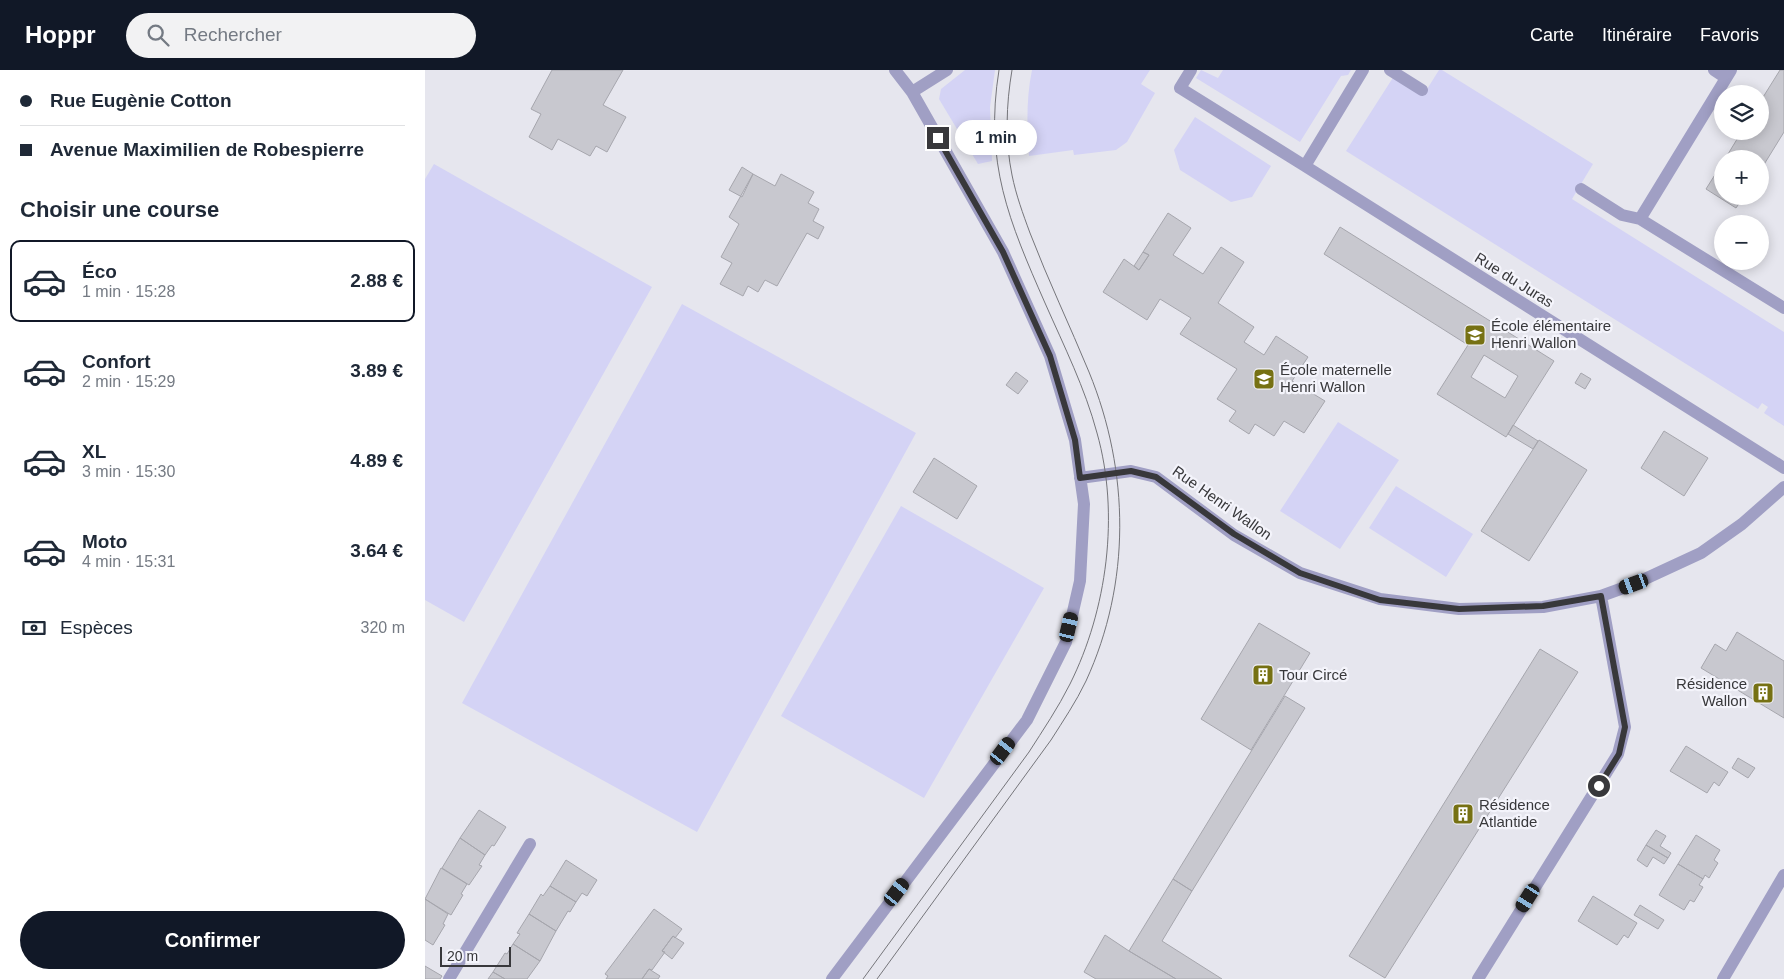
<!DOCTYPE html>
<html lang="fr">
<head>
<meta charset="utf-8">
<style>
	:root { --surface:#fff; --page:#f2f2f3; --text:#1f2937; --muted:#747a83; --line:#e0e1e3; --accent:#111827 }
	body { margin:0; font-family:Helvetica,sans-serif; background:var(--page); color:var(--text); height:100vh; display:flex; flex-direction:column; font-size:19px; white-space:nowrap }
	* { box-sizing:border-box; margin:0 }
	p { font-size:16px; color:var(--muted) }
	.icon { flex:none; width:28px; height:28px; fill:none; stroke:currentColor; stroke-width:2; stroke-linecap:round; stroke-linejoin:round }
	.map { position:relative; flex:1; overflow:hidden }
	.side { display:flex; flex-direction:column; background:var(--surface); width:425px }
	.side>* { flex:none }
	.top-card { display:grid; align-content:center; height:110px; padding:0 20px; background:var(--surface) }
	.fabs { position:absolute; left:1289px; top:15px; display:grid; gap:10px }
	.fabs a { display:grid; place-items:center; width:55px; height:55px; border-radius:50%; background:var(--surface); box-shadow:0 2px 12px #0003; font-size:25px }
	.scale { position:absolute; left:15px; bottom:12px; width:71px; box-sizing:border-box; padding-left:5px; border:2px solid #38383b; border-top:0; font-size:14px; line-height:18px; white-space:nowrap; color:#38383b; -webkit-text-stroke:4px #f4f4fb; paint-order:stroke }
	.end { position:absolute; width:22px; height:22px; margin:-11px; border:6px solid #38383b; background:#fff; box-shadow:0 0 0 2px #fff }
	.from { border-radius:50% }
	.bubble { position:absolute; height:35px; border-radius:18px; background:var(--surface); box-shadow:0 2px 12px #0003; font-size:16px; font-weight:700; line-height:35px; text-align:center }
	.car { position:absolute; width:15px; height:30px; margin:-15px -8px; border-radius:6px; box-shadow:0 0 4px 1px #0007; background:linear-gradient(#222 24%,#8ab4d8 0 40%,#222 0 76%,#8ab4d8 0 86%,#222 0) }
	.top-card b { display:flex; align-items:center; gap:18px; height:48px; font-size:19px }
	.top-card b+b { border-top:1px solid var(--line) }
	.top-card i { width:12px; height:12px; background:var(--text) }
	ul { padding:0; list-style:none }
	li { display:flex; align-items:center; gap:15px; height:82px; margin:0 10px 8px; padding:0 10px; border:2px solid transparent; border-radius:10px }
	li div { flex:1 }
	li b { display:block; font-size:19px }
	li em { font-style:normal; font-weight:700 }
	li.current { border-color:var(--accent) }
	li>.icon { width:45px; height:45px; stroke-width:1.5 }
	h2 { padding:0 20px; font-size:22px; line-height:60px }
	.pay { display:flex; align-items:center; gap:12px; height:55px; padding:0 20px; font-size:19px }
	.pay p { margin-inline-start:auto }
	.action { display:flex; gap:10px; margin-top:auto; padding:10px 20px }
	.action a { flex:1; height:58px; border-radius:30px; background:var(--accent); color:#fff; font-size:20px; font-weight:700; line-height:58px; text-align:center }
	header { display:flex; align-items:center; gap:30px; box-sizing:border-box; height:70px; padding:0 25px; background:var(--accent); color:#fff }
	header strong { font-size:24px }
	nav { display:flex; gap:28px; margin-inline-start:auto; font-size:18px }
	.search { width:350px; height:45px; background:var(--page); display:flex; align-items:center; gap:12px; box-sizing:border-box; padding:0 18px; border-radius:28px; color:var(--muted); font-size:19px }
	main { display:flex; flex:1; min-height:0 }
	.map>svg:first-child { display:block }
</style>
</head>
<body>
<header>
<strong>Hoppr</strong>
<div class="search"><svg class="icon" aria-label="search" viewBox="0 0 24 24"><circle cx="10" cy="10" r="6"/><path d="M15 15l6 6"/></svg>Rechercher</div>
<nav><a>Carte</a><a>Itinéraire</a><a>Favoris</a></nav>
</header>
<main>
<section class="side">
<div class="top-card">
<b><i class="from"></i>Rue Eugènie Cotton</b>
<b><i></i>Avenue Maximilien de Robespierre</b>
</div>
<h2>Choisir une course</h2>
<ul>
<li class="current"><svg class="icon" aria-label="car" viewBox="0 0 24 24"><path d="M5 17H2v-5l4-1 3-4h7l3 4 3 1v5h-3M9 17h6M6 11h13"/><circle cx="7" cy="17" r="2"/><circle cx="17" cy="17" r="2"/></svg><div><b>Éco</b><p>1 min · 15:28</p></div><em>2.88 €</em></li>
<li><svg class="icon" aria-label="car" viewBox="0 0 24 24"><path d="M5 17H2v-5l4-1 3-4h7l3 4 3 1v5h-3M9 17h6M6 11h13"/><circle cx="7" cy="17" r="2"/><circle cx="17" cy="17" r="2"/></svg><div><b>Confort</b><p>2 min · 15:29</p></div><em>3.89 €</em></li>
<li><svg class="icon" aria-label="car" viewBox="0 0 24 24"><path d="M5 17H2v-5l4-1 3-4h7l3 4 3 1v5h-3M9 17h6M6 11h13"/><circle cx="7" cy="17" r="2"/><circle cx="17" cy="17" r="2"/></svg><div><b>XL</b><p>3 min · 15:30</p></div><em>4.89 €</em></li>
<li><svg class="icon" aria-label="car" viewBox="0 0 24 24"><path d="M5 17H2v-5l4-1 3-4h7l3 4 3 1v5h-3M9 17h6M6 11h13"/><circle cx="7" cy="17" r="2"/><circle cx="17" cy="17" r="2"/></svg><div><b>Moto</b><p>4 min · 15:31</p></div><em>3.64 €</em></li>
</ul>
<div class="pay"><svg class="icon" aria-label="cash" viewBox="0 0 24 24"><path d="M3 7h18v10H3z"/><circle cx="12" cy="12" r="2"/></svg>Espèces<p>320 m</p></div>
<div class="action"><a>Confirmer</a></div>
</section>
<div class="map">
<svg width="1359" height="909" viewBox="0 0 1359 909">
	<rect width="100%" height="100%" fill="#e6e6ee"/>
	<!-- green -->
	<path fill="#d4d3f5" d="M540,0H570L565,37L567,91L553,94L514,29L516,19Z
		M607,0H725L716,14L730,23L702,72L691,80L649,85L648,80L604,86C602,57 601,29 607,0Z
		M776,0L793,8L798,0H926L923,5L916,6L875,72L771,8Z
		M1014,0H1017L1168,94L1147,129L1359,262V356L1339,343L1343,337L1337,333L1333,339L921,81L969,6L999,24Z
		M770,47L846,96L827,127L806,132L755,100L749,80Z
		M9,94L227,217L39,552L0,530V109Z
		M257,234L491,363L272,762L37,633Z
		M913,352L974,390L915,479L855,441Z
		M971,416L1048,464L1021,507L944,458Z
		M476,436L619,518L499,728L356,646Z"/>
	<!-- building -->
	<path fill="#c8c8cf" stroke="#a6a6ad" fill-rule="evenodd" d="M127,0H198L178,35L201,47L182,82L171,76L165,86L133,69L127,80L104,67L116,44L106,39Z
		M1355,0H1359V62L1335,101V89H1300L1317,61H1335V32Z
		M1298,92V126H1319L1311,138L1281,119Z
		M317,97L328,104L317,127L304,120Z
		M328,104L350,116L356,104L389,122L383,133L394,139L388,151L399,157L393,169L382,163L352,216L340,210L333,222L323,216L318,226L295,214L307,193L296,187L314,154L304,147Z
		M743,143L766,158L748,185L778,204L796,177L819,192L793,233L829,257L819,272L839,285L851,266L883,287L867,311L900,331L879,363L859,351L849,366L830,354L824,364L804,351L811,341L792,329L812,299L755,264L766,248L735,229L722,250L678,222L699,189L714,200L724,185L718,182Z
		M915,157L1129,291L1081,367L1012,324L1043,275L899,184ZM1059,285L1093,306L1080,328L1046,307Z
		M718,182L724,185L714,200L709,196Z
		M591,302L603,311L593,324L581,315Z
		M1156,303L1166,309L1160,319L1150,313Z
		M1088,355L1113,371L1108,379L1083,364Z
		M1239,361L1283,388L1259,426L1216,398Z
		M1114,370L1162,400L1104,491L1056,461Z
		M509,388L552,416L532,449L488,422Z
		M834,553L885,583L826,680L776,649Z
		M1312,562L1359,591V648L1276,598L1290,574L1301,581Z
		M1115,579L1153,602L960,908L924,886Z
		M860,626L880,638L767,821L748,809Z
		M1261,676L1303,702L1294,716L1289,712L1282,723L1245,701Z
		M1313,688L1330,698L1323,708L1307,698Z
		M54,740L81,757L69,776L67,775L60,785L35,768Z
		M1231,760L1241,766L1235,776L1246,783L1243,788L1221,775Z
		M1271,765L1295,780L1289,790L1293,793L1284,808L1280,805L1278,809L1253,794Z
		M35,768L60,785L54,795L57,796L44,815L17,798Z
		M1221,775L1243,788L1239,794L1228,787L1222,797L1212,790Z
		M141,790L172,810L162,826L157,823L151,832L125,816Z
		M1253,794L1278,809L1274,815L1278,817L1269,832L1265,830L1259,840L1234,825Z
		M16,798L42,814L36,824L38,825L26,845L0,829Z
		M748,809L767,821L737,871L797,909H751L704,881Z
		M125,816L151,832L145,842L143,841L131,861L104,844L116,824L118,826Z
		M1168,826L1212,853L1203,868L1199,865L1192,875L1153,851Z
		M0,829L23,844L18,854L20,855L8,875L0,870Z
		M1215,835L1239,850L1233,859L1209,845Z
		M229,839L257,859L250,868L248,866L237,881L240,882L227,900L224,899L217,909H181L183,906L180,904Z
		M104,844L131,861L115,891L88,874L95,864L92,863Z
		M680,865L704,881L751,909H671L659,902Z
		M248,866L259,873L247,889L237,881Z
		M88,874L115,891L102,909H80L68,902L80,883L82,884Z
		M0,896L17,906L15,909H0Z
		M224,899L235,906L233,909H217Z
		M68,902L80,909H63Z"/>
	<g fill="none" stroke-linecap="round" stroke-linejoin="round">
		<!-- minor -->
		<path stroke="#a09fc4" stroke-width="12" d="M470,0L487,22
			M766,0L755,18L880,96L938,0
			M965,0L997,20
			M1289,0L1301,8
			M880,96L1359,398
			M1156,119L1197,145L1215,149L1359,238
			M1215,149L1306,0
			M655,408L706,401L731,407L809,465L875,503L955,529L1034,539L1118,537L1176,526L1209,514L1276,483L1317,454L1359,417
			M24,909L105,774
			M407,909L602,650L641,572L655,511L659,434L650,370L625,286L578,182L487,22L522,0
			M1053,909L1193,684L1200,657L1176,526
			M1298,909L1359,805"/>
		<!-- tram -->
		<path stroke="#75757a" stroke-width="1" d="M438,909L604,682C618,660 633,638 645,614C682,540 695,444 672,363C660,318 639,276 620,233C584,151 559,93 574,0
			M452,909L626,670C638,651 651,632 661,611C706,513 705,402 664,302C645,256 623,210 605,163C598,144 591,125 587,105C580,71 581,35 587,0"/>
	</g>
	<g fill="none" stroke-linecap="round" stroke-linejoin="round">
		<!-- route -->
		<path stroke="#38383b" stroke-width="6" d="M513,68L578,182L625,286L650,370L655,408L706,401L731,407L809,464L875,503L955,530L1034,539L1118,536L1176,526L1200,657L1194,684L1174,716"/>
	</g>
	<!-- icons -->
	<defs>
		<g id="school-square" transform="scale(1.125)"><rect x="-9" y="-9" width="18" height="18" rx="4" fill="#767113" stroke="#f4f4fb"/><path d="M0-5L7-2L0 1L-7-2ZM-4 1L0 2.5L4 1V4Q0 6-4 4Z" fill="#fff"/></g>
		<g id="building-square" transform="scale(1.125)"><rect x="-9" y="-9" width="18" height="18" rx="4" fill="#767113" stroke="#f4f4fb"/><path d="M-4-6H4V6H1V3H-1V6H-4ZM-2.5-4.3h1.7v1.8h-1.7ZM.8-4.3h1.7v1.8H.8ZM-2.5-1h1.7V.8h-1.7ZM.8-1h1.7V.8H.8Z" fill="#fff"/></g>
	</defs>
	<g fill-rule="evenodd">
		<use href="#school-square" x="1050" y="265"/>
		<use href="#school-square" x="839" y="309"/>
		<use href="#building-square" x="838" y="605"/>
		<use href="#building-square" x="1338" y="623"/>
		<use href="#building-square" x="1038" y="744"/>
	</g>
	<g text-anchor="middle" stroke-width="4.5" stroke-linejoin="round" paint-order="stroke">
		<!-- street labels -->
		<g font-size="15" fill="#38383b" stroke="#f4f4fb">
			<text transform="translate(1089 210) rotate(32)" y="5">Rue du Juras</text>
			<text transform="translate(797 433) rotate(35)" y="5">Rue Henri Wallon</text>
		</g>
		<!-- poi labels -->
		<g font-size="15" fill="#38383b" stroke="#f4f4fb" text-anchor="start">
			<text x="1066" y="261">École élémentaire<tspan x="1066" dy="17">Henri Wallon</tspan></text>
			<text x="855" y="305">École maternelle<tspan x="855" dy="17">Henri Wallon</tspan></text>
			<text x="854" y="610">Tour Circé</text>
			<text x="1322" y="619" text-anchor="end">Résidence<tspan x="1322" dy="17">Wallon</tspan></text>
			<text x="1054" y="740">Résidence<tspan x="1054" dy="17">Atlantide</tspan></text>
		</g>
	</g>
</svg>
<div class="fabs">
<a><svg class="icon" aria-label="layers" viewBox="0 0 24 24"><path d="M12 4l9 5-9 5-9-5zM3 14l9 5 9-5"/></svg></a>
<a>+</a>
<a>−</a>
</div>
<div class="scale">20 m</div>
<i class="end from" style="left:1174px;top:716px"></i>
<i class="end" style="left:513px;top:68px"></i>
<div class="bubble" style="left:530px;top:50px;width:82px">1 min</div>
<i class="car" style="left:1209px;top:514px;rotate:250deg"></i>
<i class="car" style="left:644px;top:557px;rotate:13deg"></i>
<i class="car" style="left:578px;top:681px;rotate:37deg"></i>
<i class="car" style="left:472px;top:822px;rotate:37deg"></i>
<i class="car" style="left:1103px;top:828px;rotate:212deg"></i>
</div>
</main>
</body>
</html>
